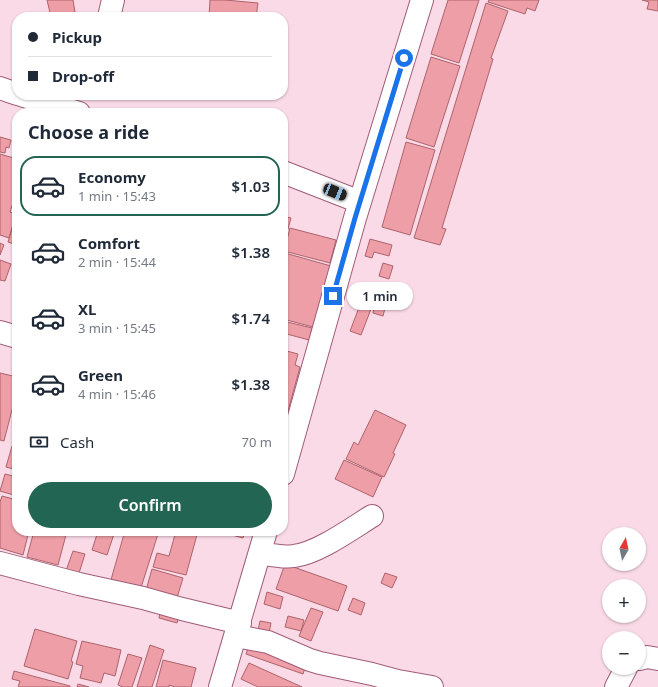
<!DOCTYPE html>
<html lang="en">
<head>
<meta charset="utf-8">
<style>
	:root { --surface:#fff; --page:#f2f2f3; --text:#1f2937; --muted:#747a83; --line:#e0e1e3; --accent:#236553 }
	body { margin:0; font-family:"Noto Sans",sans-serif; background:var(--page); color:var(--text); height:100vh; display:flex; flex-direction:column; font-size:15px; white-space:nowrap }
	* { box-sizing:border-box; margin:0 }
	p { font-size:13px; color:var(--muted) }
	.icon { flex:none; width:22px; height:22px; fill:none; stroke:currentColor; stroke-width:2; stroke-linecap:round; stroke-linejoin:round }
	.map { position:relative; flex:1; overflow:hidden }
	.side { position:absolute; left:12px; top:108px; width:276px; height:428px; display:flex; flex-direction:column; background:var(--surface); border-radius:16px; box-shadow:0 1px 3px #0004 }
	.side>* { flex:none }
	.top-card { position:absolute; left:12px; top:12px; width:276px; height:88px; border-radius:16px; box-shadow:0 1px 3px #0004; display:grid; align-content:center; height:88px; padding:0 16px; background:var(--surface) }
	.needle { width:26px; rotate:9deg }
	.fabs { position:absolute; left:602px; top:527px; display:grid; gap:8px }
	.fabs a { display:grid; place-items:center; width:44px; height:44px; border-radius:50%; background:var(--surface); box-shadow:0 1px 3px #0004; font-size:20px }
	.end { position:absolute; width:18px; height:18px; margin:-9px; border:5px solid #1a73e8; background:#fff; box-shadow:0 0 0 2px #fff }
	.from { border-radius:50% }
	.bubble { position:absolute; height:28px; border-radius:14px; background:var(--surface); box-shadow:0 1px 3px #0004; font-size:13px; font-weight:600; line-height:28px; text-align:center }
	.car { position:absolute; width:12px; height:24px; margin:-12px -6px; border-radius:5px; box-shadow:0 0 3px 1px #0007; background:linear-gradient(#222 24%,#8ab4d8 0 40%,#222 0 76%,#8ab4d8 0 86%,#222 0) }
	.top-card b { display:flex; align-items:center; gap:14px; height:38px; font-size:15px }
	.top-card b+b { border-top:1px solid var(--line) }
	.top-card i { width:10px; height:10px; background:var(--text) }
	ul { padding:0; list-style:none }
	li { display:flex; align-items:center; gap:12px; height:60px; margin:0 8px 6px; padding:0 8px; border:2px solid transparent; border-radius:16px }
	li div { flex:1 }
	li b { display:block; font-size:15px }
	li em { font-style:normal; font-weight:600 }
	li.on { border-color:var(--accent) }
	li>.icon { width:36px; height:36px; stroke-width:1.5 }
	h2 { padding:0 16px; font-size:18px; line-height:48px }
	.pay { display:flex; align-items:center; gap:10px; height:44px; padding:0 16px; font-size:15px }
	.pay p { margin-inline-start:auto }
	.cta { display:flex; gap:8px; margin-top:auto; padding:8px 16px }
	.cta a { flex:1; height:46px; border-radius:24px; background:var(--accent); color:#fff; font-size:16px; font-weight:600; line-height:46px; text-align:center }
	.map>svg:first-child { display:block }
</style>
</head>
<body>
<div class="map">
<svg width="658" height="687" viewBox="0 0 658 687">
	<rect width="100%" height="100%" fill="#fadae7"/>
	<!-- building -->
	<path fill="#ee9ea6" stroke="#ad636c" d="M47,0H73L75,12L51,17Z
		M210,0H225L258,3L256,17H209Z
		M448,0H479L459,63L431,54Z
		M489,0H539L535,11L527,8L525,14L488,2Z
		M642,0H658V11L647,9L649,2Z
		M486,3L508,11L491,58L493,59L442,228L446,229L440,245L414,238Z
		M431,57L460,66L434,147L406,138Z
		M0,137L11,140L9,148L6,147L5,153L0,152Z
		M406,142L435,150L410,235L382,227Z
		M0,154L17,159V191L10,212L16,214L9,238L0,235Z
		M283,216L291,218L283,247Z
		M14,222L17,223V245L8,242Z
		M290,228L336,240L330,263L284,251Z
		M370,239L392,245L389,256L374,252L372,258L365,256Z
		M0,243L4,245L0,255Z
		M285,253L331,266L313,327L283,319V260Z
		M0,260L11,264L5,281L0,280Z
		M383,263L393,266L389,279L379,276Z
		M363,289L387,295L384,306L360,300Z
		M360,305L371,309L361,335L350,331Z
		M375,305L385,308L383,316L373,313Z
		M283,321L312,328L309,340L283,333Z
		M283,350L298,354L295,365L300,367L288,411L283,410Z
		M0,373L17,377V407L13,406L4,441L0,440Z
		M375,410L406,425L393,453L395,454L384,477L346,459L354,442L358,445Z
		M12,446L17,448V470L6,467Z
		M344,460L382,477L373,497L335,479Z
		M5,474L17,477V496L0,491Z
		M2,496L17,500V531H29L23,555L0,548V502Z
		M34,531H67L58,565L27,557Z
		M98,531H115L107,555L92,550Z
		M116,531H136L135,532L143,535L144,531H148L158,534L138,597L107,594L124,534Z
		M176,531H198L186,575L153,567L157,553L169,556Z
		M217,531H245L243,538Z
		M73,551L85,554L74,589L61,585Z
		M285,564L347,586L338,611L276,589Z
		M152,569L183,578L173,611L180,613L177,623L159,618L160,613L141,608Z
		M385,573L397,577L392,588L381,583Z
		M267,592L283,597L280,609L264,604Z
		M353,598L365,603L361,615L348,610Z
		M311,608L323,612L311,641L299,636Z
		M288,616L304,620L301,631L285,627Z
		M260,621L271,623L268,638L257,635Z
		M35,629L77,641L71,661L73,662L68,679L24,666Z
		M252,637L309,657L303,674L246,654Z
		M82,641L121,650L115,676L104,673L101,683L80,678L83,666L76,664Z
		M150,645L164,650L152,687H137Z
		M128,654L142,658L132,687H123L118,685Z
		M163,660L196,668L191,687H175L169,685V687H156Z
		M249,663L302,687H258L241,679Z
		M14,671L70,686V687H18L20,681L12,679Z
		M78,684L89,687H77Z"/>
	<g fill="none" stroke-linecap="round" stroke-linejoin="round">
		<!-- minor casing -->
		<g stroke="#a05c7a" stroke-width="24">
			<path id="minor" d="M109,17L113,0
				M0,88L17,94
				M21,95L79,113
				M283,172L360,202
				M0,332L17,337
				M283,474L355,218L422,0
				M260,553C271,555 283,558 294,556C318,553 351,529 372,516
				M0,563L79,584L143,598L182,609L240,623
				M236,636L268,642L310,660L320,663L372,674L398,681L432,687
				M639,659L647,657L658,659
				M220,687L266,531
				M616,687L626,668"/>
		</g>
		<!-- minor -->
		<use href="#minor" stroke="#fff" stroke-width="22"/>
	</g>
	<g fill="none" stroke-linecap="round" stroke-linejoin="round">
		<!-- route -->
		<path stroke="#1a73e8" stroke-width="5" d="M333,296L355,218L404,58"/>
	</g>
</svg>
<div class="fabs">
<a><svg class="needle" viewBox="-14 -14 28 28"><path d="M0-13l5 13h-10z" fill="#e53935"/><path d="M0 13l5-13h-10z" fill="#747a83"/></svg></a>
<a>+</a>
<a>−</a>
</div>
<i class="end from" style="left:404px;top:58px"></i>
<i class="end" style="left:333px;top:296px"></i>
<div class="bubble" style="left:347px;top:282px;width:66px">1 min</div>
<i class="car" style="left:335px;top:192px;rotate:112deg"></i>
<div class="top-card">
<b><i class="from"></i>Pickup</b>
<b><i></i>Drop-off</b>
</div>
<section class="side">
<h2>Choose a ride</h2>
<ul>
<li class="on"><svg class="icon" aria-label="car" viewBox="0 0 24 24"><path d="M5 17H2v-5l4-1 3-4h7l3 4 3 1v5h-3M9 17h6M6 11h13"/><circle cx="7" cy="17" r="2"/><circle cx="17" cy="17" r="2"/></svg><div><b>Economy</b><p>1 min · 15:43</p></div><em>$1.03</em></li>
<li><svg class="icon" aria-label="car" viewBox="0 0 24 24"><path d="M5 17H2v-5l4-1 3-4h7l3 4 3 1v5h-3M9 17h6M6 11h13"/><circle cx="7" cy="17" r="2"/><circle cx="17" cy="17" r="2"/></svg><div><b>Comfort</b><p>2 min · 15:44</p></div><em>$1.38</em></li>
<li><svg class="icon" aria-label="car" viewBox="0 0 24 24"><path d="M5 17H2v-5l4-1 3-4h7l3 4 3 1v5h-3M9 17h6M6 11h13"/><circle cx="7" cy="17" r="2"/><circle cx="17" cy="17" r="2"/></svg><div><b>XL</b><p>3 min · 15:45</p></div><em>$1.74</em></li>
<li><svg class="icon" aria-label="car" viewBox="0 0 24 24"><path d="M5 17H2v-5l4-1 3-4h7l3 4 3 1v5h-3M9 17h6M6 11h13"/><circle cx="7" cy="17" r="2"/><circle cx="17" cy="17" r="2"/></svg><div><b>Green</b><p>4 min · 15:46</p></div><em>$1.38</em></li>
</ul>
<div class="pay"><svg class="icon" aria-label="cash" viewBox="0 0 24 24"><path d="M3 7h18v10H3z"/><circle cx="12" cy="12" r="2"/></svg>Cash<p>70 m</p></div>
<div class="cta"><a>Confirm</a></div>
</section>
</div>
</body>
</html>
